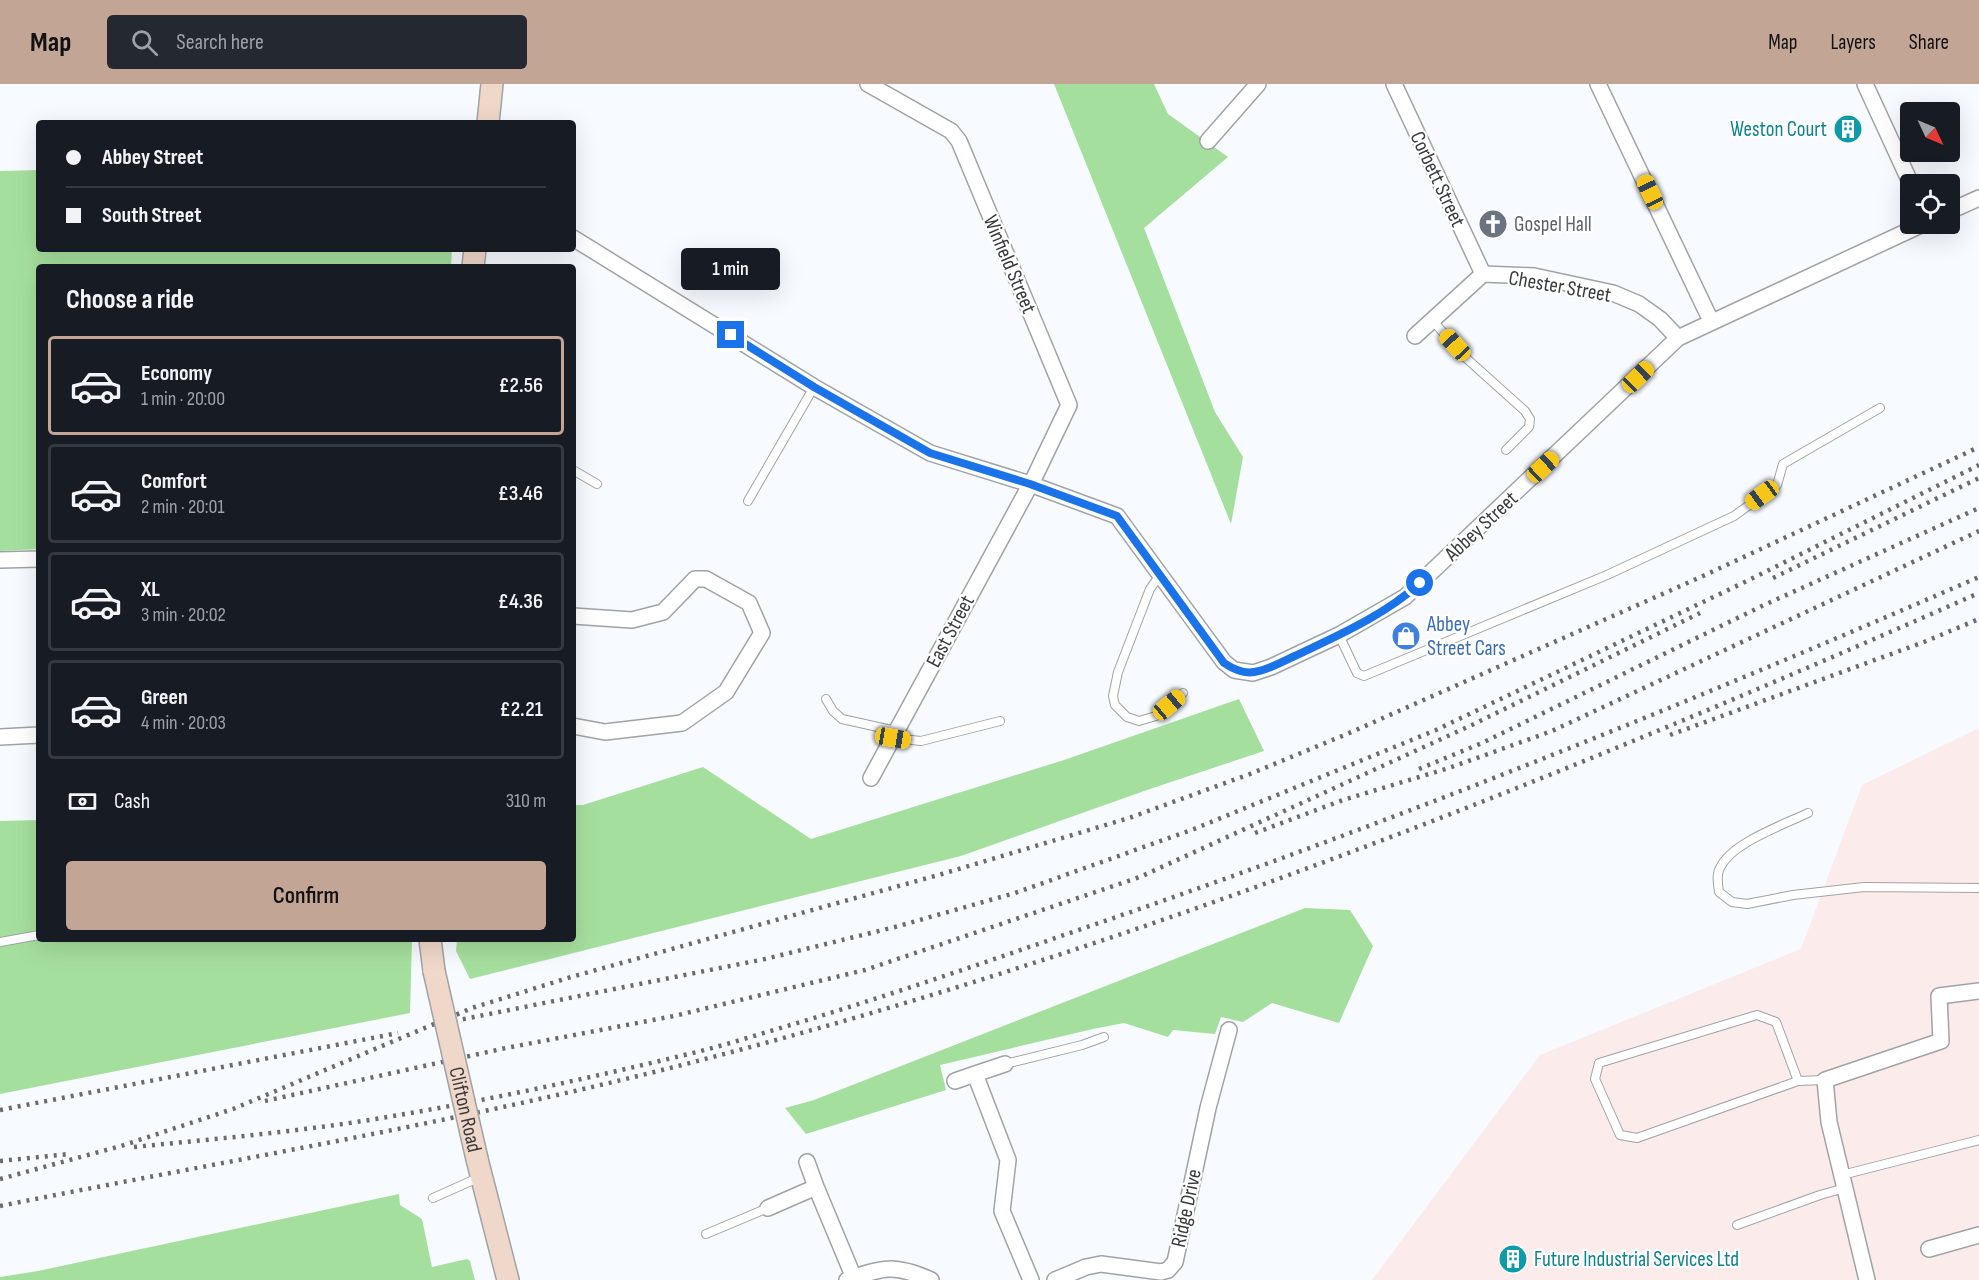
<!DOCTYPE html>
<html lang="en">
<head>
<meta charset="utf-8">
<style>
	:root { --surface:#171b24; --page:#242831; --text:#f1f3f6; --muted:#9ea1a6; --line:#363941; --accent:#c3a595 }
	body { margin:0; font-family:"Sofia Sans Condensed",sans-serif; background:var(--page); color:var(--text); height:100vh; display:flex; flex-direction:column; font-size:22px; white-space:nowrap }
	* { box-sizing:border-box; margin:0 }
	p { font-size:20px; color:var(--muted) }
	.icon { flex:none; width:33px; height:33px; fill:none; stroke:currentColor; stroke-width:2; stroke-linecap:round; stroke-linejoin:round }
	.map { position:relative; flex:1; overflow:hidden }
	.side { position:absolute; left:36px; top:180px; width:540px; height:678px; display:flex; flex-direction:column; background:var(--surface); border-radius:6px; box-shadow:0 6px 24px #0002 }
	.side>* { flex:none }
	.guide { position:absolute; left:36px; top:36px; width:540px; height:132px; border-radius:6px; box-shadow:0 6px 24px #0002; display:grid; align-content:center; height:132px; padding:0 30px; background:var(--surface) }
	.needle { width:39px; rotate:134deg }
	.fabs { position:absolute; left:1900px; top:18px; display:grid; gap:12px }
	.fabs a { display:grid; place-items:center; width:60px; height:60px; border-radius:6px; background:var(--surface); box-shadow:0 6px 24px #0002; font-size:30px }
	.end { position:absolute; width:27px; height:27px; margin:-14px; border:8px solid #1a73e8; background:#fff; box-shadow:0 0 0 3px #fff }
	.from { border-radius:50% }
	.bubble { position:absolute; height:42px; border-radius:6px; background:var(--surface); box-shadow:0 6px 24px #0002; font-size:20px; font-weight:600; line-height:42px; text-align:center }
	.car { position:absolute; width:18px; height:36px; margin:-18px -9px; border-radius:8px; box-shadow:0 0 4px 2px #0007; background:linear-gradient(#f5c518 24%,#345 0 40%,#f5c518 0 76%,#345 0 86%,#f5c518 0) }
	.guide b { display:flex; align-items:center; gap:21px; height:57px; font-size:22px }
	.guide b+b { border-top:2px solid var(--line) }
	.guide i { width:15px; height:15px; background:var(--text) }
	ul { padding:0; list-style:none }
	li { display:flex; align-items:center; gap:18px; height:99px; margin:0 12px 9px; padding:0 18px; border:3px solid var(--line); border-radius:6px }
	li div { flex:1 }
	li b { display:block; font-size:22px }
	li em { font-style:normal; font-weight:600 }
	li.current { border-color:var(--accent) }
	li>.icon { width:54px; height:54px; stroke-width:1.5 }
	h2 { padding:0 30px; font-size:27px; line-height:72px }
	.pay { display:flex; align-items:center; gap:15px; height:66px; padding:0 30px; font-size:22px }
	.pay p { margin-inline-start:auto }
	.button { display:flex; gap:12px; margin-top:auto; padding:12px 30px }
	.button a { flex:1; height:69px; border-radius:6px; background:var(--accent); color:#111; font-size:24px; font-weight:600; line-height:69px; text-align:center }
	header { display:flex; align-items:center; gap:36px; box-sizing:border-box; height:84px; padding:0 30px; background:var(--accent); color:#111 }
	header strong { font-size:28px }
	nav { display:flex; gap:33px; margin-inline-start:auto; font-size:21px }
	.search { width:420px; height:54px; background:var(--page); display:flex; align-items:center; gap:15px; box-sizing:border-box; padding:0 21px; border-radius:6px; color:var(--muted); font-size:22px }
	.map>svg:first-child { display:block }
</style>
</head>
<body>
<header>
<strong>Map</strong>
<div class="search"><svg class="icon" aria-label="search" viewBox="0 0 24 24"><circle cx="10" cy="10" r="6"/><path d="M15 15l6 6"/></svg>Search here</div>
<nav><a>Map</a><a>Layers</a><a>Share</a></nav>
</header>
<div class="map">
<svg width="1979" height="1196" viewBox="0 0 1979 1196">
	<rect width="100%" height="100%" fill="#f7fafe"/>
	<!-- industrial -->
	<path fill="#fcebeb" d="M1979,644V1196H1372L1540,971L1801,865L1862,701Z"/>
	<!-- green -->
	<path fill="#a5df9d" d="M1054,0H1154L1168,30L1228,73L1144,144L1215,328L1243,373L1231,440Z
		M39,86V165H452L451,183H39V465L0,467V87Z
		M1239,615L1264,667L1147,706L961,772L470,895L456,867L457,855H573V721H583L703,683L811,755L1064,676Z
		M39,736V855H412L410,929L0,1010V737Z
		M1305,824L1350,826L1373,862L1339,939L1272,919L1243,938L1221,933L1215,950L1173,946L1168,953L1124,939L1093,945L940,981L946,1006L806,1050L785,1024L814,1016Z
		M399,1110L400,1121L422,1135L432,1183L467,1175L470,1177L475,1196H0V1193L38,1187Z"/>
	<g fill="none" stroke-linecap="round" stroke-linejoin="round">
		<!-- lane casing -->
		<g stroke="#a0a3a6" stroke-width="10">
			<path id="lane" d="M1432,236L1466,274L1525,327L1530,335L1529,343L1506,366
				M573,386L597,400
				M748,417L814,303
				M1160,491L1150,505L1118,588L1113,612L1115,621L1127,633L1139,637L1156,632L1183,609
				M1339,551L1357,589L1364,592L1607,491L1734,432L1777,401L1783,380L1880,324
				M826,615L833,627L842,635L896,647
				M893,654L921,657L1000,637
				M1808,729C1783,741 1731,759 1720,784C1716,791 1718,800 1719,808L1732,818L1747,820L1793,811L1864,803L1979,804
				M0,858L39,851
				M1005,980L1082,961L1104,953
				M1798,997L1776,938L1757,931L1599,979L1595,995L1620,1051L1637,1054L1798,997L1825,996
				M1842,1091L1979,1056
				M433,1114L480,1093
				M1737,1141L1820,1111L1845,1104
				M706,1150L768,1124"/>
		</g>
		<!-- street casing -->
		<g stroke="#a0a3a6" stroke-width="18">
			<path id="street" d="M868,0L951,47L959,57L1069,321L1035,392L871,694
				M1394,0L1483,190
				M1598,0L1711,237
				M1865,0L1911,100
				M1208,57L1258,0
				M1950,127L1979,114
				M573,154L814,303L930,369L1030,400L1117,432L1224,578L1234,586L1253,589L1271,583L1339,551L1405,513L1678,254L1923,140
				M1415,252L1483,190L1534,192L1613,209L1639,220L1660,235L1678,254
				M0,476L39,475
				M573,532L632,536L663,528L695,495H706L749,519L762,549L726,608L682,639L605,648L573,642
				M0,653L39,651
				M975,990L1005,980
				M955,997L975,990L1008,1076L1002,1127L1031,1196
				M807,1078L816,1103
				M768,1124L816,1103L854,1194
				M1929,1165L1979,1151
				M847,1196C883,1183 895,1180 931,1196
				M1055,1196L1086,1183L1101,1180L1161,1188L1168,1186L1175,1178L1208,1024L1229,946
				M1867,1196L1829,1038L1825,996L1941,957L1939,912L1979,907"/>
		</g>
		<!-- secondary casing -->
		<g stroke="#a0a3a6" stroke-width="24">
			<path id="secondary" d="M488,39L492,0
				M473,183L475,165
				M430,855L434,887
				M477,1075L508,1196"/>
		</g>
		<!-- lane -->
		<use href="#lane" stroke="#fff" stroke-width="8"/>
		<!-- street -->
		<use href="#street" stroke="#fff" stroke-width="15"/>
		<!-- secondary -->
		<use href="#secondary" stroke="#efd8c9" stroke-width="21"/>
		<!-- rail -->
		<path stroke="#6a6b6e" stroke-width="4.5" stroke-dasharray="3 6" stroke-linecap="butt" d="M1773,494L1979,394
			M1670,651L1924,558L1979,535
			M1419,685L1482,659L1764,521L1979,424
			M1255,749L1343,716L1449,684L1552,647L1979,447
			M454,937L765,875L895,843L1015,809L1194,745L1436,646L1749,496L1979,381
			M265,1017L506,964L674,932L865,886L1140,793L1474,640L1700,529
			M0,1026L398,949
			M134,1063C225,1054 316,1046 405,1030C504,1013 603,991 701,967C732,959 763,949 794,940C894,910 992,876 1090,842C1392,739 1687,620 1979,493
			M0,1077L69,1070
			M0,1095L121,1062L233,1025L472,924L571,893L942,790L1129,734L1250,690L1347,650L1703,492L1979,363
			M0,1122C235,1075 473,1036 705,975C1144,861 1565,692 1979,509"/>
		<!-- secondary-bridge casing -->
		<g stroke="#a0a3a6" stroke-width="24" stroke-linecap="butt">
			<g id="secondary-bridge">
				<path id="s1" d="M434,887L477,1075"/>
			</g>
		</g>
		<!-- secondary-bridge -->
		<use href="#secondary-bridge" stroke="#efd8c9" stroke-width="21"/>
	</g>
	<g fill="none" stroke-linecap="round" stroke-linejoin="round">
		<!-- route -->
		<path stroke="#1a73e8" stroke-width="8" d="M731,251L814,303L930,369L1030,400L1117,432L1224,579C1233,585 1243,590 1254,588C1269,586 1283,577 1297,571C1339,551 1385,531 1420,499"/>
	</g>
	<!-- icons -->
	<defs>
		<g id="building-disc" transform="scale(1.5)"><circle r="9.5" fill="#0f9aa8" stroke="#fff"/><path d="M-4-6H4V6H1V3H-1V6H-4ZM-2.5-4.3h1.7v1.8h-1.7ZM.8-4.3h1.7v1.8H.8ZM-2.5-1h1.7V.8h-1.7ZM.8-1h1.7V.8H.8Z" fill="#fff"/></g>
		<g id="church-disc" transform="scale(1.5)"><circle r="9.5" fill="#6b7280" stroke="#fff"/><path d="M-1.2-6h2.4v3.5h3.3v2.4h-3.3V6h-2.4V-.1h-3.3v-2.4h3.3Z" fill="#fff"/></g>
		<g id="shop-disc" transform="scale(1.5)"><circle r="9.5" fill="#3f7fe0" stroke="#fff"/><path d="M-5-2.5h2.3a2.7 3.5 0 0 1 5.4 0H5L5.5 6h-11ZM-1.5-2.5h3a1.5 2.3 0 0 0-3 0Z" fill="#fff"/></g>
	</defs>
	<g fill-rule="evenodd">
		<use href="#building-disc" x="1848" y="45"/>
		<use href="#church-disc" x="1493" y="140"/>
		<use href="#shop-disc" x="1406" y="552"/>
		<use href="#building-disc" x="1513" y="1175"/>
	</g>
	<g text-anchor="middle" stroke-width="4.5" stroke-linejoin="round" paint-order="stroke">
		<!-- culture labels -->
		<g font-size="21" fill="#0d838f" stroke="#fff" text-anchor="end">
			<text x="1827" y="52">Weston Court</text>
			<text x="1534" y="1182" text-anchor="start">Future Industrial Services Ltd</text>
		</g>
		<!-- street labels -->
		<g font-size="21" fill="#393a3c" stroke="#fff">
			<text transform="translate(1438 95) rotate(65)" y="7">Corbett Street</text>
			<text transform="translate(1010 180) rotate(67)" y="7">Winfield Street</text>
			<text transform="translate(1560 202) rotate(10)" y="7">Chester Street</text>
			<text transform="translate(1481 442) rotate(-43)" y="7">Abbey Street</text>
			<text transform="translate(950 547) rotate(-62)" y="7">East Street</text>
			<text dy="7" stroke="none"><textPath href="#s1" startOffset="142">Clifton Road</textPath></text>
			<text transform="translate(1186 1124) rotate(-78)" y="7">Ridge Drive</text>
		</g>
		<!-- worship labels -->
		<g font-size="21" fill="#5b616d" stroke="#fff" text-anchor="start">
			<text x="1514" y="147">Gospel Hall</text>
		</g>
		<!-- shop labels -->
		<g font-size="21" fill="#366cbe" stroke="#fff" text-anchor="start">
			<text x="1427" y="547">Abbey<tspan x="1427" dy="24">Street Cars</tspan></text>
		</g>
	</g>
</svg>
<div class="fabs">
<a><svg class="needle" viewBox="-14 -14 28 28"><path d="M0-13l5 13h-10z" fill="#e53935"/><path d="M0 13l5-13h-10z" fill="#9ea1a6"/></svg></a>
<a><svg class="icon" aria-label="locate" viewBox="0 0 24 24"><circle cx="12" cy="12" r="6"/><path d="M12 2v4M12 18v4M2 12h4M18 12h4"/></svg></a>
</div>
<i class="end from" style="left:1420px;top:499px"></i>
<i class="end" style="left:731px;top:251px"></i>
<div class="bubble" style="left:681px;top:164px;width:99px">1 min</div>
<i class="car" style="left:1650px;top:108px;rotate:335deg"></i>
<i class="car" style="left:1455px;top:261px;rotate:317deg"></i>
<i class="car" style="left:1638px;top:293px;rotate:46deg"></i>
<i class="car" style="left:1543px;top:383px;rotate:47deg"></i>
<i class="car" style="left:1762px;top:411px;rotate:234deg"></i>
<i class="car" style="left:1169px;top:621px;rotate:50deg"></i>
<i class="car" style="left:893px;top:654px;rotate:100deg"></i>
<div class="guide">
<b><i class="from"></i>Abbey Street</b>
<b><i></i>South Street</b>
</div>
<section class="side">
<h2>Choose a ride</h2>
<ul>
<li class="current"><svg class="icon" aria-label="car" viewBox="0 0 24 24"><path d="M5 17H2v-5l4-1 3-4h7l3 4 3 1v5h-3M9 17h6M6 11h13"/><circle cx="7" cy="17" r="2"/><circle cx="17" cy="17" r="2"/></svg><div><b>Economy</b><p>1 min · 20:00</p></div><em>£2.56</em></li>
<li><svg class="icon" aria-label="car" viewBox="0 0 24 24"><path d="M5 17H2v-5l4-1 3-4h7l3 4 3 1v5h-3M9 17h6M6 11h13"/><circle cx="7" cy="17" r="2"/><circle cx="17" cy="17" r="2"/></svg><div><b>Comfort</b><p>2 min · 20:01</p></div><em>£3.46</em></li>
<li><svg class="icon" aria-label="car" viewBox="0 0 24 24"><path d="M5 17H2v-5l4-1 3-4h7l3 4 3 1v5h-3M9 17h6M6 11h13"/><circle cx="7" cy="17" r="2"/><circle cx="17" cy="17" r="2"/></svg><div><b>XL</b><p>3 min · 20:02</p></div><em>£4.36</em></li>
<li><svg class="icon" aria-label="car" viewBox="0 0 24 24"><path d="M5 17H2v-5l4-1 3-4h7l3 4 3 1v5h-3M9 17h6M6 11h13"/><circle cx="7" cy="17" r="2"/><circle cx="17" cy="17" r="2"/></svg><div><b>Green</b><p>4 min · 20:03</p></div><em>£2.21</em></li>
</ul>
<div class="pay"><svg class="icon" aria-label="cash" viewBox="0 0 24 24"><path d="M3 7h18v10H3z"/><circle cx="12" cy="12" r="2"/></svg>Cash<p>310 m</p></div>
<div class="button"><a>Confirm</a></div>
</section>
</div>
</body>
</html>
